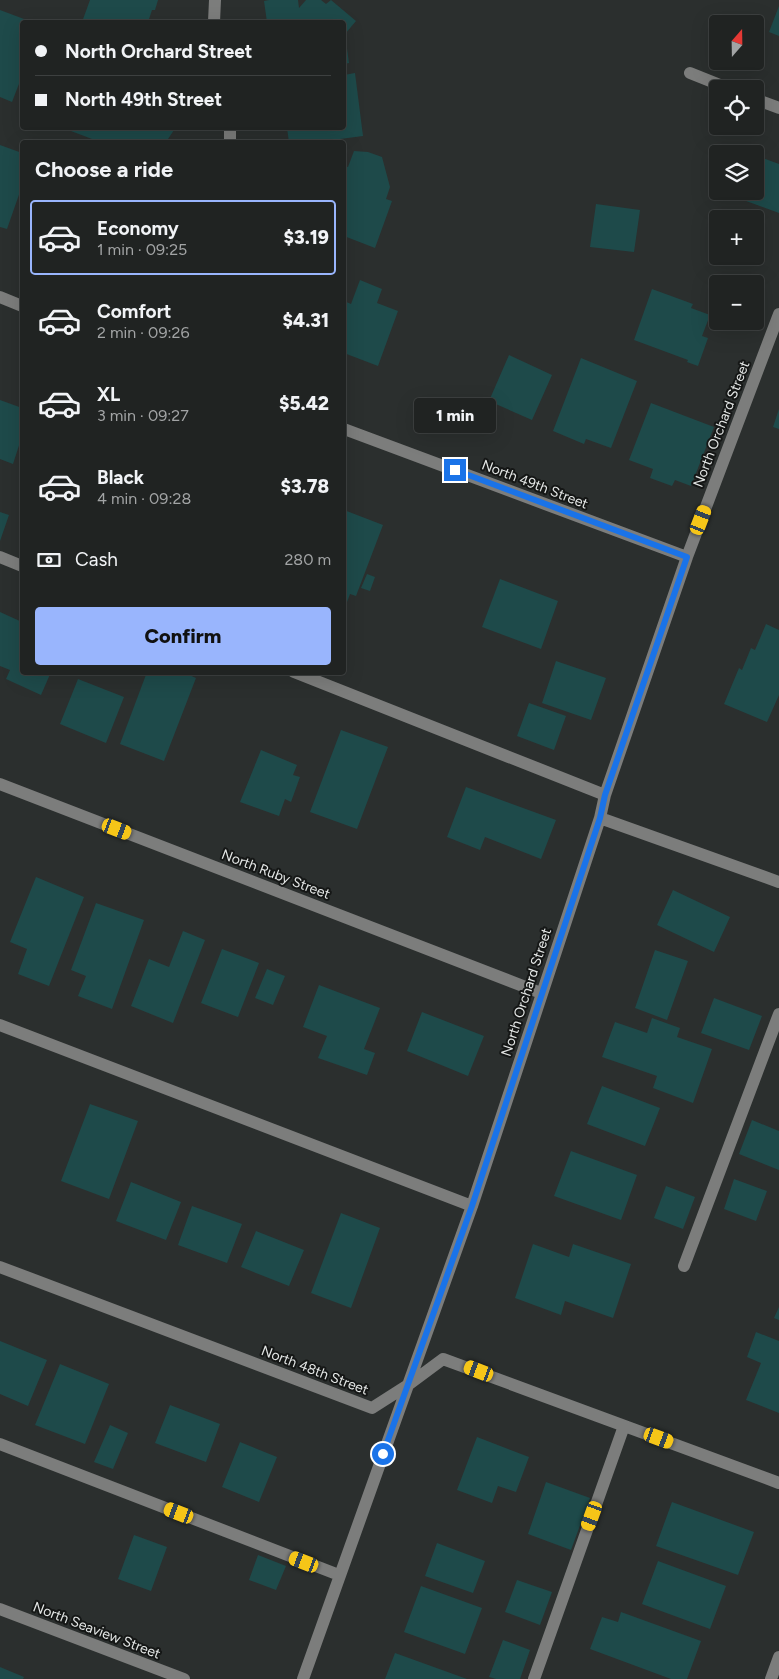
<!DOCTYPE html>
<html lang="en">
<head>
<meta charset="utf-8">
<style>
	:root { --surface:#202322; --page:#282b2a; --text:#f1f3f6; --muted:#a2a4a5; --line:#3d4040; --accent:#99b5fd }
	body { margin:0; font-family:Figtree,sans-serif; background:var(--page); color:var(--text); height:100vh; display:flex; flex-direction:column; font-size:19px; white-space:nowrap }
	* { box-sizing:border-box; margin:0 }
	p { font-size:16px; color:var(--muted) }
	.icon { flex:none; width:28px; height:28px; fill:none; stroke:currentColor; stroke-width:2; stroke-linecap:round; stroke-linejoin:round }
	.map { position:relative; flex:1; overflow:hidden }
	.sheet { position:absolute; left:20px; top:140px; width:326px; height:535px; display:flex; flex-direction:column; background:var(--surface); border-radius:5px; box-shadow:0 5px 20px #0002,0 0 0 1px var(--line) }
	.sheet>* { flex:none }
	.hud { position:absolute; left:20px; top:20px; width:326px; height:110px; border-radius:5px; box-shadow:0 5px 20px #0002,0 0 0 1px var(--line); display:grid; align-content:center; height:110px; padding:0 15px; background:var(--surface) }
	.needle { width:32px; rotate:20deg }
	.tools { position:absolute; left:709px; top:15px; display:grid; gap:10px }
	.tools a { display:grid; place-items:center; width:55px; height:55px; border-radius:5px; background:var(--surface); box-shadow:0 5px 20px #0002,0 0 0 1px var(--line); font-size:25px }
	.end { position:absolute; width:22px; height:22px; margin:-11px; border:6px solid #1a73e8; background:#fff; box-shadow:0 0 0 2px #fff }
	.from { border-radius:50% }
	.bubble { position:absolute; height:35px; border-radius:5px; background:var(--surface); box-shadow:0 5px 20px #0002,0 0 0 1px var(--line); font-size:16px; font-weight:800; line-height:35px; text-align:center }
	.car { position:absolute; width:15px; height:30px; margin:-15px -8px; border-radius:6px; box-shadow:0 0 4px 1px #0007; background:linear-gradient(#f5c518 24%,#345 0 40%,#f5c518 0 76%,#345 0 86%,#f5c518 0) }
	.hud b { display:flex; align-items:center; gap:18px; height:48px; font-size:19px }
	.hud b+b { border-top:1px solid var(--line) }
	.hud i { width:12px; height:12px; background:var(--text) }
	ul { padding:0; list-style:none }
	li { display:flex; align-items:center; gap:15px; height:75px; margin:0 10px 8px; padding:0 5px; border:2px solid transparent; border-radius:5px }
	li div { flex:1 }
	li b { display:block; font-size:19px }
	li em { font-style:normal; font-weight:800 }
	li.selected { border-color:var(--accent) }
	li>.icon { width:45px; height:45px; stroke-width:1.5 }
	h2 { padding:0 15px; font-size:22px; line-height:60px }
	.pay { display:flex; align-items:center; gap:12px; height:55px; padding:0 15px; font-size:19px }
	.pay p { margin-inline-start:auto }
	.button { display:flex; gap:10px; margin-top:auto; padding:10px 15px }
	.button a { flex:1; height:58px; border-radius:5px; background:var(--accent); color:#111; font-size:20px; font-weight:800; line-height:58px; text-align:center }
	.map>svg:first-child { display:block }
</style>
</head>
<body>
<div class="map">
<svg width="779" height="1679" viewBox="0 0 779 1679">
	<rect width="100%" height="100%" fill="#2b2f2e"/>
	<!-- building -->
	<path fill="#1e4a4a" d="M90,0H158L155,10H152L148,22H82Z
		M269,0H298L299,8L306,0H321L326,4L331,0L356,21L345,34L349,63L344,64V22H267L264,1Z
		M779,6V36L769,32Z
		M0,10L32,22H22V66L19,75L22,76L12,102L0,97Z
		M355,73L363,136L317,142H289L287,128H344V75Z
		M63,128H170L174,130L166,142H100Z
		M0,145L22,153V186L7,229L0,227Z
		M354,151L368,152L382,157L390,187L386,199L392,201L375,248L344,236V166L348,167Z
		M755,155L779,164V213L724,193L725,191H755Z
		M596,204L640,210L634,252L590,247Z
		M360,280L382,289L377,303L398,311L378,366L344,353V301L351,304Z
		M652,289L693,304L691,308L710,315L702,336L708,338L698,366L687,362L688,360L634,340Z
		M509,355L552,375L532,420L489,401Z
		M581,358L637,381L611,448L586,439L584,444L553,431Z
		M0,400L22,408V436L13,464L0,459Z
		M651,403L714,427L691,486L675,480L672,486L650,478L653,469L629,460Z
		M779,409V429L773,427Z
		M344,510L383,525L356,596L350,594L344,610Z
		M0,512L9,515L0,541Z
		M367,574L375,577L370,591L361,588Z
		M500,579L558,601L541,649L482,627Z
		M0,612L22,622V672H51L41,695L6,679L10,670L0,666Z
		M766,624L779,630V695L767,722L724,704L739,668L742,670L751,648L755,650Z
		M556,661L606,678L591,720L542,703Z
		M147,672H182L196,678L164,761L120,744Z
		M78,679L124,697L106,743L60,724Z
		M529,703L566,716L554,750L517,736Z
		M341,730L388,747L357,829L310,812Z
		M261,750L297,765L293,775L300,777L291,802L285,799L279,816L240,802Z
		M466,787L556,820L541,859L485,837L480,850L447,837Z
		M36,877L84,897L49,986L18,974L27,949L10,942Z
		M673,890L730,917L714,952L657,925Z
		M96,903L144,920L112,1009L78,996L86,976L71,970Z
		M183,931L205,940L173,1023L131,1006L149,959L169,967Z
		M222,949L259,963L238,1017L201,1003Z
		M655,950L688,961L667,1020L635,1008Z
		M267,969L285,976L273,1005L255,998Z
		M319,985L380,1008L364,1049L375,1053L367,1075L318,1058L327,1036L303,1027Z
		M714,998L762,1016L749,1050L701,1033Z
		M422,1012L484,1036L468,1076L407,1051Z
		M652,1018L680,1028L677,1037L712,1049L693,1103L653,1088L657,1076L602,1057L615,1022L647,1033Z
		M602,1086L660,1108L645,1146L587,1124Z
		M90,1104L138,1121L109,1199L61,1181Z
		M752,1120L779,1131V1170L739,1154Z
		M571,1151L637,1175L621,1220L554,1196Z
		M734,1179L767,1191L756,1221L724,1209Z
		M131,1182L181,1202L166,1240L116,1221Z
		M666,1186L695,1197L683,1229L654,1218Z
		M192,1206L242,1224L227,1263L178,1245Z
		M341,1213L380,1228L351,1308L311,1293Z
		M256,1231L304,1250L289,1286L241,1267Z
		M533,1244L569,1257L573,1244L631,1264L613,1318L565,1301L561,1315L515,1298Z
		M779,1307V1320L774,1318Z
		M756,1332L779,1341V1413L746,1400L761,1363L747,1357Z
		M0,1341L47,1360L28,1406L0,1394Z
		M60,1364L109,1384L85,1444L35,1425Z
		M170,1405L220,1424L206,1462L155,1443Z
		M110,1425L128,1433L113,1469L94,1462Z
		M477,1437L529,1457L516,1492L498,1486L492,1503L457,1490Z
		M240,1442L277,1457L259,1502L222,1487Z
		M546,1482L590,1498L571,1550L528,1534Z
		M672,1502L754,1532L738,1575L656,1546Z
		M134,1535L167,1547L151,1591L118,1579Z
		M437,1543L485,1561L473,1593L425,1576Z
		M258,1555L286,1566L276,1590L249,1580Z
		M658,1561L726,1586L710,1629L642,1604Z
		M517,1580L552,1592L540,1625L505,1612Z
		M421,1586L482,1608L465,1654L404,1632Z
		M621,1612L701,1641L687,1679H671L590,1649L602,1617L618,1622Z
		M503,1640L530,1650L520,1679H496L489,1677Z
		M395,1653L467,1679H385Z
		M0,1667L24,1677L23,1679H0Z"/>
	<g fill="none" stroke-linecap="round" stroke-linejoin="round">
		<!-- minor -->
		<path stroke="#7c7d7c" stroke-width="12" d="M214,22L215,0
			M690,73L730,89
			M755,99L779,108
			M230,128V142
			M0,297L22,306
			M344,429L687,557
			M0,557L22,566
			M294,672L605,795
			M0,784L541,993
			M600,818L779,882
			M0,1025L472,1206
			M684,1266L779,1014
			M0,1267L372,1408L408,1385L443,1359L779,1483
			M0,1444L339,1575
			M0,1609L184,1679
			M303,1679L472,1206L600,818L605,795L687,557L779,314
			M534,1679L624,1426
			M771,1679L779,1657"/>
	</g>
	<g fill="none" stroke-linecap="round" stroke-linejoin="round">
		<!-- route -->
		<path stroke="#1a73e8" stroke-width="6" d="M383,1454L472,1206L600,818L605,795L687,557L455,470"/>
	</g>
	<g text-anchor="middle" stroke-width="4" stroke-linejoin="round" paint-order="stroke">
		<!-- street labels -->
		<g font-size="14" fill="#e5e8e7" stroke="#151716">
			<text transform="translate(721 424) rotate(-69)" y="5">North Orchard Street</text>
			<text transform="translate(535 484) rotate(21)" y="5">North 49th Street</text>
			<text transform="translate(276 874) rotate(21)" y="5">North Ruby Street</text>
			<text transform="translate(526 992) rotate(-72)" y="5">North Orchard Street</text>
			<text transform="translate(315 1370) rotate(21)" y="5">North 48th Street</text>
			<text transform="translate(97 1630) rotate(21)" y="5">North Seaview Street</text>
		</g>
	</g>
</svg>
<div class="tools">
<a><svg class="needle" viewBox="-14 -14 28 28"><path d="M0-13l5 13h-10z" fill="#e53935"/><path d="M0 13l5-13h-10z" fill="#a2a4a5"/></svg></a>
<a><svg class="icon" aria-label="locate" viewBox="0 0 24 24"><circle cx="12" cy="12" r="6"/><path d="M12 2v4M12 18v4M2 12h4M18 12h4"/></svg></a>
<a><svg class="icon" aria-label="layers" viewBox="0 0 24 24"><path d="M12 4l9 5-9 5-9-5zM3 14l9 5 9-5"/></svg></a>
<a>+</a>
<a>−</a>
</div>
<i class="end from" style="left:383px;top:1454px"></i>
<i class="end" style="left:455px;top:470px"></i>
<div class="bubble" style="left:414px;top:398px;width:82px">1 min</div>
<i class="car" style="left:701px;top:520px;rotate:21deg"></i>
<i class="car" style="left:117px;top:829px;rotate:111deg"></i>
<i class="car" style="left:479px;top:1371px;rotate:291deg"></i>
<i class="car" style="left:659px;top:1438px;rotate:110deg"></i>
<i class="car" style="left:179px;top:1513px;rotate:291deg"></i>
<i class="car" style="left:592px;top:1516px;rotate:200deg"></i>
<i class="car" style="left:304px;top:1562px;rotate:291deg"></i>
<div class="hud">
<b><i class="from"></i>North Orchard Street</b>
<b><i></i>North 49th Street</b>
</div>
<section class="sheet">
<h2>Choose a ride</h2>
<ul>
<li class="selected"><svg class="icon" aria-label="car" viewBox="0 0 24 24"><path d="M5 17H2v-5l4-1 3-4h7l3 4 3 1v5h-3M9 17h6M6 11h13"/><circle cx="7" cy="17" r="2"/><circle cx="17" cy="17" r="2"/></svg><div><b>Economy</b><p>1 min · 09:25</p></div><em>$3.19</em></li>
<li><svg class="icon" aria-label="car" viewBox="0 0 24 24"><path d="M5 17H2v-5l4-1 3-4h7l3 4 3 1v5h-3M9 17h6M6 11h13"/><circle cx="7" cy="17" r="2"/><circle cx="17" cy="17" r="2"/></svg><div><b>Comfort</b><p>2 min · 09:26</p></div><em>$4.31</em></li>
<li><svg class="icon" aria-label="car" viewBox="0 0 24 24"><path d="M5 17H2v-5l4-1 3-4h7l3 4 3 1v5h-3M9 17h6M6 11h13"/><circle cx="7" cy="17" r="2"/><circle cx="17" cy="17" r="2"/></svg><div><b>XL</b><p>3 min · 09:27</p></div><em>$5.42</em></li>
<li><svg class="icon" aria-label="car" viewBox="0 0 24 24"><path d="M5 17H2v-5l4-1 3-4h7l3 4 3 1v5h-3M9 17h6M6 11h13"/><circle cx="7" cy="17" r="2"/><circle cx="17" cy="17" r="2"/></svg><div><b>Black</b><p>4 min · 09:28</p></div><em>$3.78</em></li>
</ul>
<div class="pay"><svg class="icon" aria-label="cash" viewBox="0 0 24 24"><path d="M3 7h18v10H3z"/><circle cx="12" cy="12" r="2"/></svg>Cash<p>280 m</p></div>
<div class="button"><a>Confirm</a></div>
</section>
</div>
</body>
</html>
